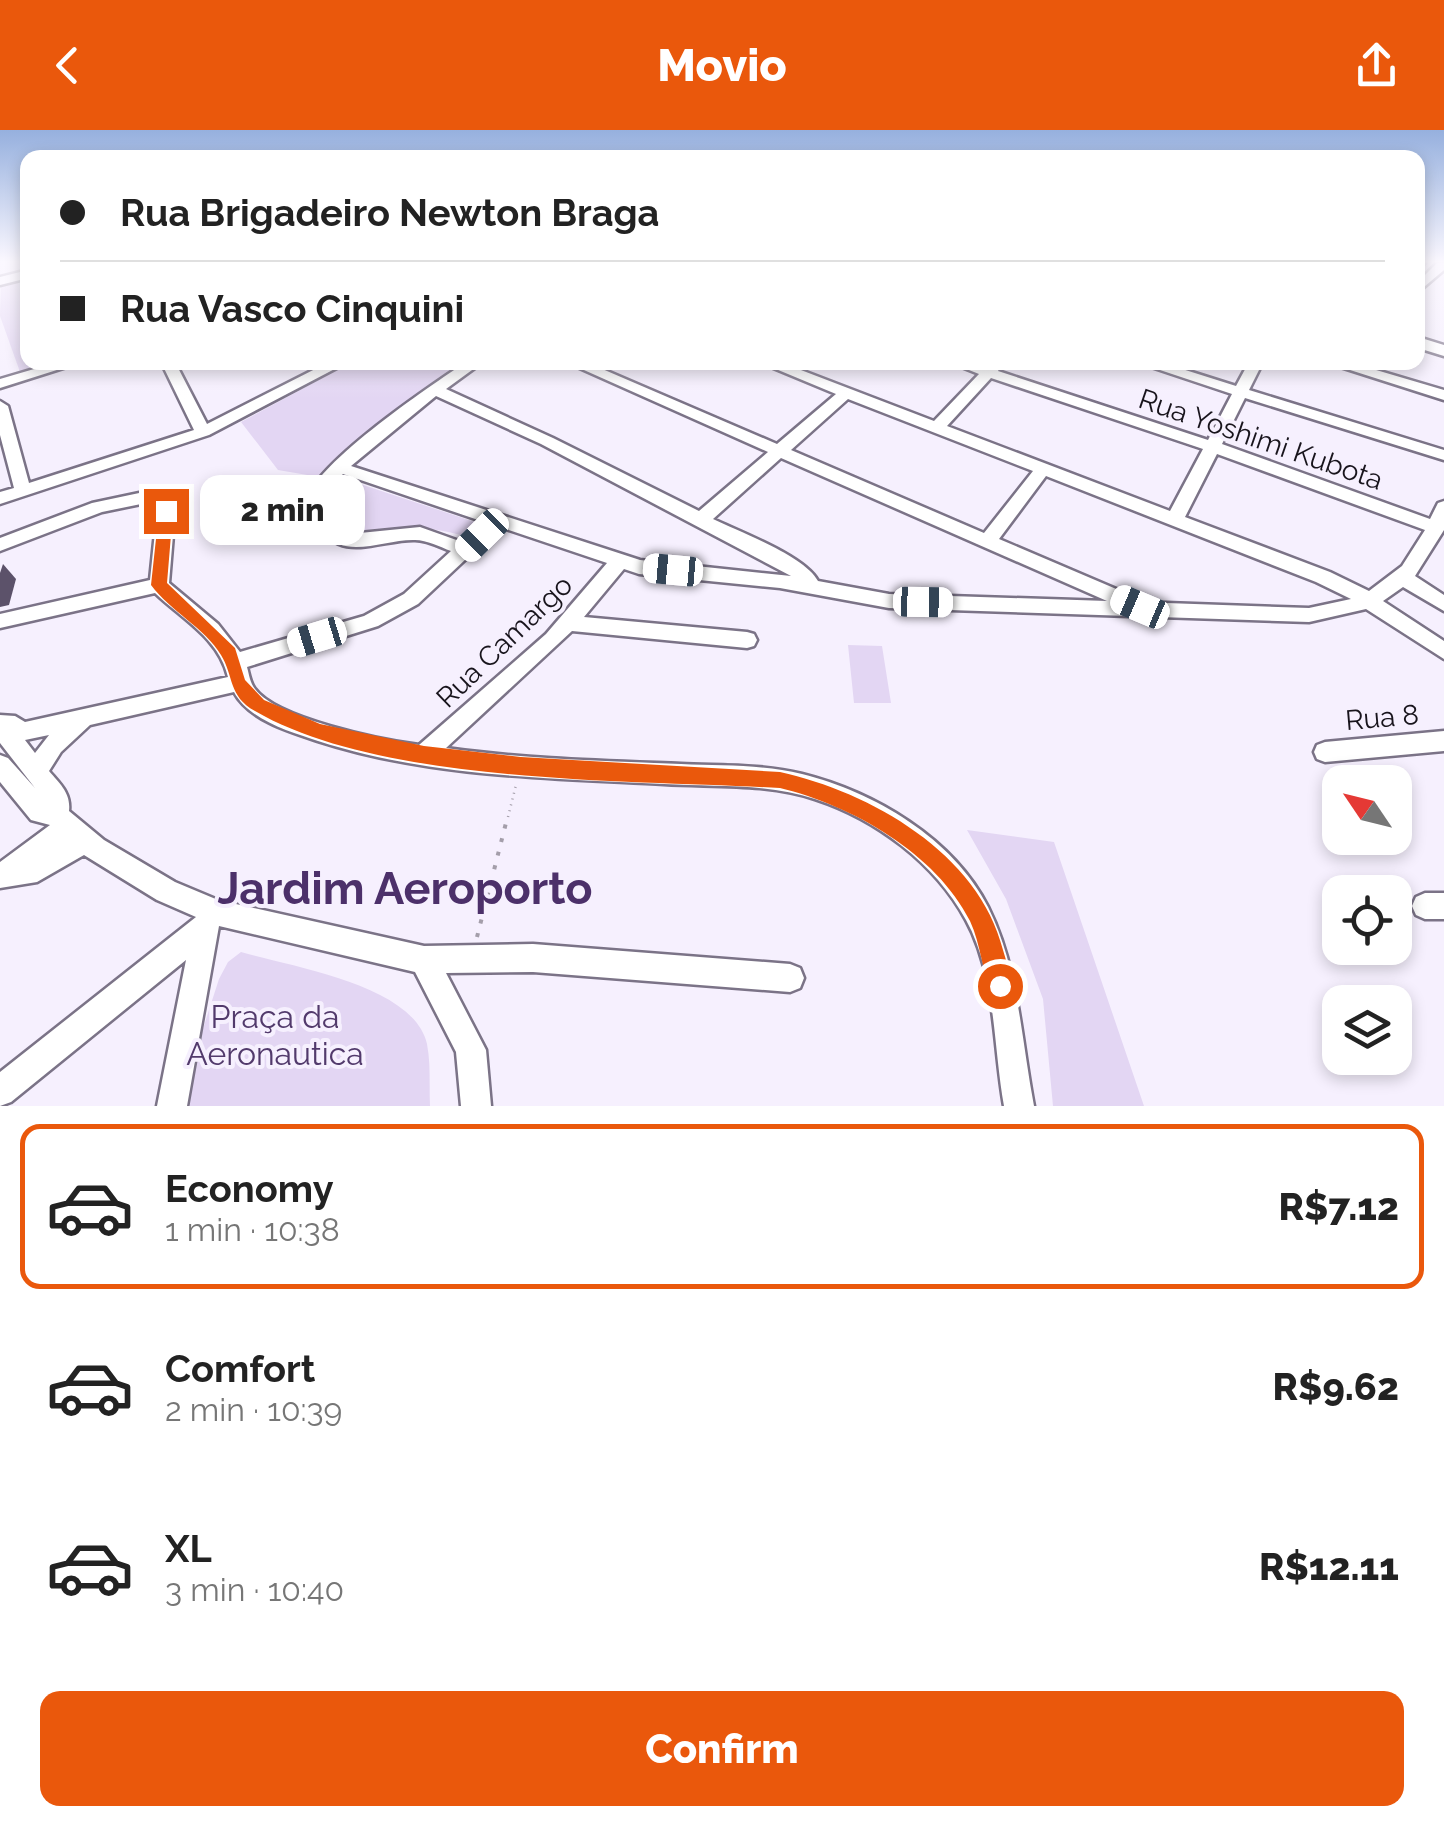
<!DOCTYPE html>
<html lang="en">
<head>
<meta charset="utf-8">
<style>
	:root { --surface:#fff; --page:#f2f2f2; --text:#222; --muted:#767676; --line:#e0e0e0; --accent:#ea580c }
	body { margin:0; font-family:Raleway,sans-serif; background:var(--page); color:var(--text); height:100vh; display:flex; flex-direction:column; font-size:38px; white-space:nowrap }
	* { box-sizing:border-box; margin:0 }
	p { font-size:32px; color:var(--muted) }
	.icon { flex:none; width:55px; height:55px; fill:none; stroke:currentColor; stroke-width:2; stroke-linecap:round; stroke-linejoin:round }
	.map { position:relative; height:976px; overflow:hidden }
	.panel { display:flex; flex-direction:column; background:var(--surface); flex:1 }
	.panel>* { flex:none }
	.banner { position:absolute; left:20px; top:20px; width:1405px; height:220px; border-radius:20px; box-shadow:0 5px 15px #0003; display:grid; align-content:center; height:220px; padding:0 40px; background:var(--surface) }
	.needle { width:65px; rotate:305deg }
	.controls { position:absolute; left:1322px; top:635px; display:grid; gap:20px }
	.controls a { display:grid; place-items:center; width:90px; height:90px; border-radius:20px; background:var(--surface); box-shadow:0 5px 15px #0003; font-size:50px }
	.end { position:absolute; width:45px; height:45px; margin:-22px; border:12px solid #ea580c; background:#fff; box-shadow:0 0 0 5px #fff }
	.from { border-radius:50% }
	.bubble { position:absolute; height:70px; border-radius:20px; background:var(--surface); box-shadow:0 5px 15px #0003; font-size:32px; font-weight:800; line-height:70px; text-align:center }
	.car { position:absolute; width:30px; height:60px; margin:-30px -15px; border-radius:12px; box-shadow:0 0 8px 2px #0007; background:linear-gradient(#fff 24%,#345 0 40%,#fff 0 76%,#345 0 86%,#fff 0) }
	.banner b { display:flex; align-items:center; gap:35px; height:95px; font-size:38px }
	.banner b+b { border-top:2px solid var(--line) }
	.banner i { width:25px; height:25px; background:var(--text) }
	ul { padding:18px 0 0; list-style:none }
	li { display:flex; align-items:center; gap:30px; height:165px; margin:0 20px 15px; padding:0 20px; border:5px solid transparent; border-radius:20px }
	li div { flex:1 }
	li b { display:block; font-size:38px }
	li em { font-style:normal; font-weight:800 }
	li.active { border-color:var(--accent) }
	li>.icon { width:90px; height:90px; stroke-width:1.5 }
	.button { display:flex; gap:20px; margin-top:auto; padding:20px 40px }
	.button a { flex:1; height:115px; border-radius:20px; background:var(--accent); color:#fff; font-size:40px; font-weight:800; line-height:115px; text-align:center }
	header { display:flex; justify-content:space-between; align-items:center; height:130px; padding:0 40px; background:var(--accent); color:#fff; font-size:45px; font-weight:800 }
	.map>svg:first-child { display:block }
</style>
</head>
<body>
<header><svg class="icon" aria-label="back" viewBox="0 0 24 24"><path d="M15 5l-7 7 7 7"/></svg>Movio<svg class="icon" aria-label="share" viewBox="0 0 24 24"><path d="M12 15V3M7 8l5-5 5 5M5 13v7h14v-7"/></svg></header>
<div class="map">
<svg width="1444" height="976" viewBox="0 0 1444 976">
	<rect width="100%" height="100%" fill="#f6f0fe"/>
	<!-- green -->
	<path fill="#e3d6f3" d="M27,148L28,232L53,233L20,242L0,186L1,154Z
		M350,233H464L319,347L278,340L241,292Z
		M342,348L478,393L465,406C453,403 438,399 426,399C381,399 351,421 315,382L316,371Z
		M848,515L882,516L891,573H854Z
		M967,700L1054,712L1144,976H1053L1043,869L1006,769Z
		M241,822C292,837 414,855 427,914C431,934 429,956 430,976H178L219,849L228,832Z"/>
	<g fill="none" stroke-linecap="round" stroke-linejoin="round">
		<!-- minor casing -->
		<g stroke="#7b7387" stroke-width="5">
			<path id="minor" d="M1418,133H1425L1418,137Z
				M1437,133H1444V140L1418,162V152Z
				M28,140V148L0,155V147Z
				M58,232H82L0,258V249Z
				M161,232H175L207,294L329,232H348L209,305L0,374V362L14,358L0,305V271L8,276L29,353L194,300Z
				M466,232H483L446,259L553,308L699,381L768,322L566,232H586L777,314L836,264L759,232H780L934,291L979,244L949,232H972L986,237L990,232H1003L998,241L1208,310L1232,264L1136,232H1160L1236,256L1249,232H1263L1249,260L1444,320V330L1245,268L1222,314L1430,389L1438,373L1444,371V400L1415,446L1444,465V481L1403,457L1383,471L1444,511V529L1366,479L1309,492L889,478L780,458L639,444L624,439L584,487L747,502L754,504L757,510L754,516L747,518L572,501L446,618C524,629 603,631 681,634C721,636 762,634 802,644C874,662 953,708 988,777C1019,839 1021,909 1034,976H1004C993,916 996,844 966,790C935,733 876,689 815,669C767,653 714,657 664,654C548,648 429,647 318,611C290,602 249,590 234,562L90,595L61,622L49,641C60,654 71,663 69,681L104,710L175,752L218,770L424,816L533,814L790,834L800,838L804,848L800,858L790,862L533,842L446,843L486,920L491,976H461L456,922L415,842L219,796L187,976H157L186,830L11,972L0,976V942L196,787L157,770L84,725L37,752L0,758V732L50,695L31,690L0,652V625L8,628L35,658L0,613V585L15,586L25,592L228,547C219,508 182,489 155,463L0,498V484L150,450L157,383L141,374L102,382L0,421V408L92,373L144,362L175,381L169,453L218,494L240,522L364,486L404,464L451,421C440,417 427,410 415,410C392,409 360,423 339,414C324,407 302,398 303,379C305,339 432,255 466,232ZM991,248L1203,319L1170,381L947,296ZM436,266L541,314L791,446L640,430L351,336ZM848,269L1033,341L984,403L791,320ZM1217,324L1425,400L1402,436L1369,461L1330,442L1185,387ZM781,328L1107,471L889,464L818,451C805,426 740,402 713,389ZM343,344L484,392L462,412L420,397L350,404L322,389C317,370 330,357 343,344ZM1046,346L1316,452L1351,469L1309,478L1138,472L1135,467L999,409ZM500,397L607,433L546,504L419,615C381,610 277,589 255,559C250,553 249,544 247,537L378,496L418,474ZM49,605L35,623L25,610Z
				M1325,232H1349L1444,260V270Z
				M1444,601V621L1325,632L1317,629L1314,622L1317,615L1325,612Z
				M1425,763H1444V789H1425L1416,785L1412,776L1416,767Z"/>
		</g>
		<!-- major casing -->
		<g stroke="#7b7387" stroke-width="5">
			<path id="major" d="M1418,207L1444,215V226L1418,218Z"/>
		</g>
		<!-- path-far1 -->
		<path stroke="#a49eaa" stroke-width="2.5" stroke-dasharray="1 5" stroke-linecap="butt" d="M508,687L516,655"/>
		<!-- path -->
		<path stroke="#a49eaa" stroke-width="4" stroke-dasharray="4 10" stroke-linecap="butt" d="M477,807L508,685"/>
		<!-- minor -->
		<use href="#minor" fill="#fff" fill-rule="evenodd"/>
		<!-- major -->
		<use href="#major" fill="#fff" fill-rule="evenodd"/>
	</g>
	<!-- shaded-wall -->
	<path fill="#5c526a" d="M3,434L16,449L9,475L0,477V443Z"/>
	<!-- sky -->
	<linearGradient id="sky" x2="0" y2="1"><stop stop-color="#96b0de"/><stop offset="0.49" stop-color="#fbf8ff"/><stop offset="1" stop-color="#fbf8ff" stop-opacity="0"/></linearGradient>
	<rect width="1444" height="269" fill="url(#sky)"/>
	<!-- route -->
	<path fill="#ea580c" d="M166,376L173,381L167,453L235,518L245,550L264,570L320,594L424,616L521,627L780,642C870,662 979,723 1003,820C1007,834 1014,851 1009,865H992C982,841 981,815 970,791C936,723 851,675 780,658C632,650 382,655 255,581C228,566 234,546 221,525C205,498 170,481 151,455L159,381Z"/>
	<g text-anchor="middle" stroke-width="8" stroke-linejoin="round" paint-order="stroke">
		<!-- street labels -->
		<g font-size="28" fill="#18141c" stroke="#f6f0fe">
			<text transform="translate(1261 309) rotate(19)" y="10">Rua Yoshimi Kubota</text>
			<text transform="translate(504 511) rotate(-44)" y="10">Rua Camargo</text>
			<text transform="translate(1382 587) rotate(-5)" y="10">Rua 8</text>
		</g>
		<!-- near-park labels -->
		<g font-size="32" fill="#523a6c" stroke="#f6f0fe">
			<text x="275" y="898">Praça da<tspan x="275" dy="37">Aeronautica</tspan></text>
		</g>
		<!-- near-district labels -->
		<g font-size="45" font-weight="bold" fill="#4c306a" stroke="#f6f0fe">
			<text x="405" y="774">Jardim Aeroporto</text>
		</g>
	</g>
</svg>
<div class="controls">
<a><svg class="needle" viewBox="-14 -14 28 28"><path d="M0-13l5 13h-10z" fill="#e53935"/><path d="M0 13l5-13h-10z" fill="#767676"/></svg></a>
<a><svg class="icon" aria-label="locate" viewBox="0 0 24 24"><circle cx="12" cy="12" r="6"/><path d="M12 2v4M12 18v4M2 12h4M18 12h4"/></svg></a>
<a><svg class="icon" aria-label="layers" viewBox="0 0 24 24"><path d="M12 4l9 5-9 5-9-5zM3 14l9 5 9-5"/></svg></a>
</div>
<i class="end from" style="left:1000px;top:856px"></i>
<i class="end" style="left:166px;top:381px"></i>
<div class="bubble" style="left:200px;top:345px;width:165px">2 min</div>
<i class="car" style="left:482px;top:405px;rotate:225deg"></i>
<i class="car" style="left:673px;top:440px;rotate:275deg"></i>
<i class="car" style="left:923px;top:472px;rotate:91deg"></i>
<i class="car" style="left:1140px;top:477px;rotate:293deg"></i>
<i class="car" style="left:317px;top:507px;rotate:253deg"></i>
<div class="banner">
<b><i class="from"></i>Rua Brigadeiro Newton Braga</b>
<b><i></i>Rua Vasco Cinquini</b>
</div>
</div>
<section class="panel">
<ul>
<li class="active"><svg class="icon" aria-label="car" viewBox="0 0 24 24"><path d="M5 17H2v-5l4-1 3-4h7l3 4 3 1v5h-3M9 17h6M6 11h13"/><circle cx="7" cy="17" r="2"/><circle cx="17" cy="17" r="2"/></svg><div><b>Economy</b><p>1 min · 10:38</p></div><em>R$7.12</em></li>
<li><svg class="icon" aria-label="car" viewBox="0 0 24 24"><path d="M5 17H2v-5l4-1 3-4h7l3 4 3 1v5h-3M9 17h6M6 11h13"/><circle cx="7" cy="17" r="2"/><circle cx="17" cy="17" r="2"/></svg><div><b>Comfort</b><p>2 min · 10:39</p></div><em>R$9.62</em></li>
<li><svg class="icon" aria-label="car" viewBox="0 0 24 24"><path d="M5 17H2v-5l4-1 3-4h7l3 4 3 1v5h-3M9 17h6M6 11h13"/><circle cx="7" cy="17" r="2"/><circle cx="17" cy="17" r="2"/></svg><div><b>XL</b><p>3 min · 10:40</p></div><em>R$12.11</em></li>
</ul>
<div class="button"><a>Confirm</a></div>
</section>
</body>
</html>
